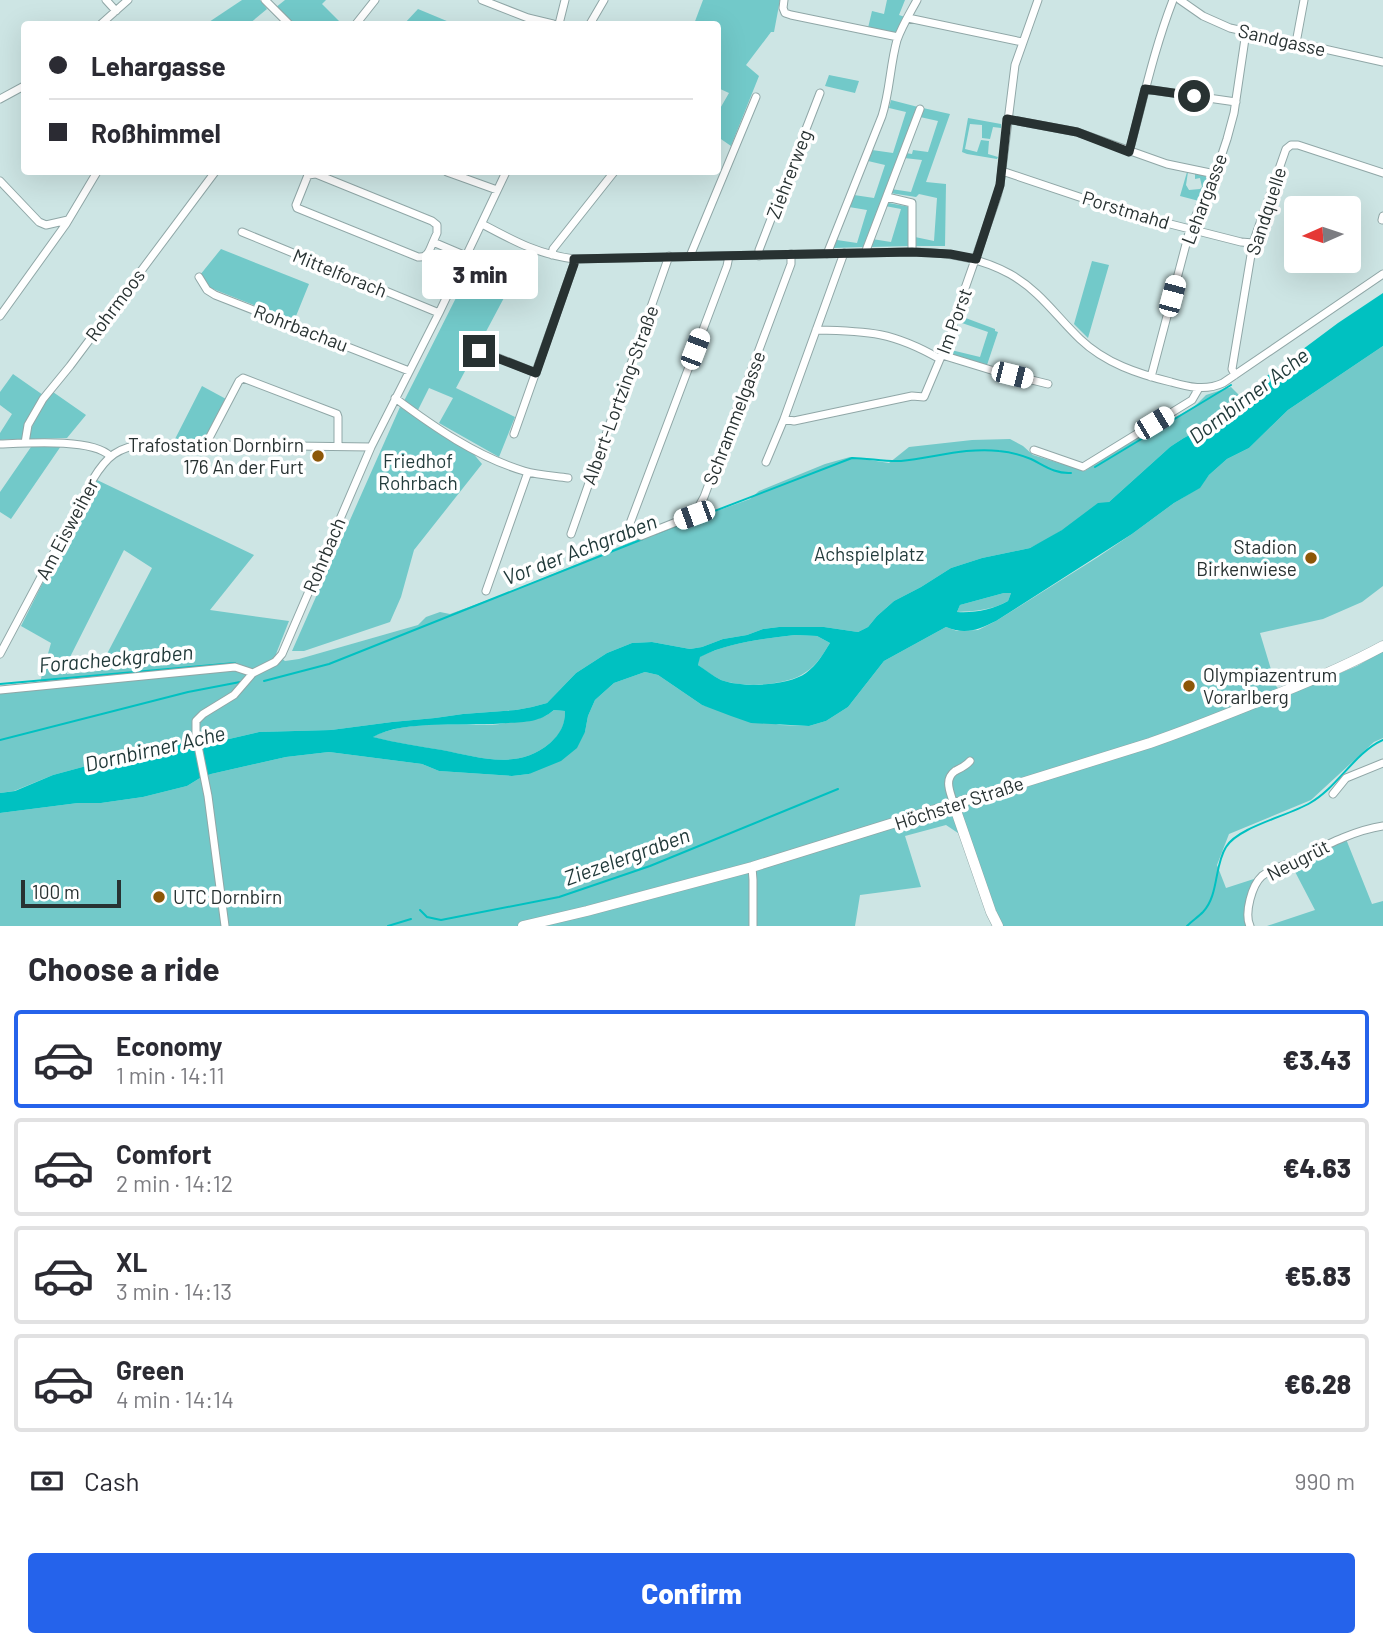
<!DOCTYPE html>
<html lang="en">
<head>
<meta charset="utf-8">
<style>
	:root { --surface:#fff; --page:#f7f7f7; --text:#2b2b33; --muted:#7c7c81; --line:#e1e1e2; --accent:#2563eb }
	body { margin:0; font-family:Barlow,sans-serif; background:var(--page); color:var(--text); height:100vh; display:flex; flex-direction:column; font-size:26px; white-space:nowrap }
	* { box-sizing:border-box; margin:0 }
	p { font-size:23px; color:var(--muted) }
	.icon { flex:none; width:38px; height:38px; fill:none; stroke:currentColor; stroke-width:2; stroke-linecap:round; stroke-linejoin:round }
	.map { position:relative; height:926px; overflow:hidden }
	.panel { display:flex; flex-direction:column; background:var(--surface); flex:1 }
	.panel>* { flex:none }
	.hud { position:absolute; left:21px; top:21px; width:700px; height:154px; border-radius:7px; box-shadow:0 7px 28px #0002; display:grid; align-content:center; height:154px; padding:0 28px; background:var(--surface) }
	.needle { width:46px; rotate:267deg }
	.controls { position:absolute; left:1284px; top:196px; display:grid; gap:14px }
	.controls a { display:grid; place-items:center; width:77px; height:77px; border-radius:7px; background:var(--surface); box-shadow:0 7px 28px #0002; font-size:35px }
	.scale { position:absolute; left:21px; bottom:18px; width:100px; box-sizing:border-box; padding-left:7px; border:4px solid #283232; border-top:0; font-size:19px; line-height:24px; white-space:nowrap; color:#283232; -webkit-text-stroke:5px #fff; paint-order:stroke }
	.end { position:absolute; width:32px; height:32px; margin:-16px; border:9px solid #283232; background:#fff; box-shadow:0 0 0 4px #fff }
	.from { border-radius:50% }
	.bubble { position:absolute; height:49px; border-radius:7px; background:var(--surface); box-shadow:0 7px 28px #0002; font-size:23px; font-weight:800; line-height:49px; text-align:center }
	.car { position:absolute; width:21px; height:42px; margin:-21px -10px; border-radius:9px; box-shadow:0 0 5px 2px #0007; background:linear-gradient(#fff 24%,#345 0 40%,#fff 0 76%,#345 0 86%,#fff 0) }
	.hud b { display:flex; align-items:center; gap:24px; height:66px; font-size:26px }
	.hud b+b { border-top:2px solid var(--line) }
	.hud i { width:18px; height:18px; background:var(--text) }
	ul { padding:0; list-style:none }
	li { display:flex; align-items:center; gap:21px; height:98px; margin:0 14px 10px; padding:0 14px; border:4px solid var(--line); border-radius:7px }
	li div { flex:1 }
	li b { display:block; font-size:26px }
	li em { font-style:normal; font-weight:800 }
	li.on { border-color:var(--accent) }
	li>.icon { width:63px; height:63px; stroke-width:1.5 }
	h2 { padding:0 28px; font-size:32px; line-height:84px }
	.pay { display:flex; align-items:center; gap:18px; height:77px; padding:0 28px; font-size:26px }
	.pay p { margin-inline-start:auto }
	.primary-button { display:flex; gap:14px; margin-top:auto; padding:14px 28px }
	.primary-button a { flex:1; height:80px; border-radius:7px; background:var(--accent); color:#fff; font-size:28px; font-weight:800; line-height:80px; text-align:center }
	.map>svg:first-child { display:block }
</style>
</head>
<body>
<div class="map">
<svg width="1383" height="926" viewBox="0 0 1383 926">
	<rect width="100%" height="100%" fill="#cde5e4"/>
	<!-- green -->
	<path fill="#72c9c9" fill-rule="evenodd" d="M242,0H260L267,9L249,24H206Z
		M285,0H326L322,4L342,24H292L275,8Z
		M703,0H780L774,32H771L746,65L759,76L731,146L718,137V112L729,93L718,88V24H694Z
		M887,0H905L899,15L905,17L896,34L868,28L872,11L884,14Z
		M418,9L454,24H404Z
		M829,75L859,81L855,93L825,86Z
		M891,100L918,107L863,247L833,248L837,240L857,243L867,210L849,207L854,195L874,198L885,165L868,161L872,150L893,153L906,112L889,108Z
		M923,108L950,114L926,182L946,184L945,246H915V237L934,241L937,198L919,194L916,197L890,193L891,189L911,192L922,160L904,158L906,153L912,154L913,150L928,152L938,121L920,117Z
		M968,118L1001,124V128L993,127L990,139L982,138V125L970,124L965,149L977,152L981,140L989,141L988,154L998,157L997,159L967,154L962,152Z
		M1187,172H1188L1186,185L1189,190L1200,189L1202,187L1200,178L1195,179V173L1204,175L1208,179L1199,201L1180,196Z
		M889,203L910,207L909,246L870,247L872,239L891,242L901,209L885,206Z
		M221,249L309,284L294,321L208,287L204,278L200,275Z
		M1092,261L1109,265L1088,338L1074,324Z
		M467,276L506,294L456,388L515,417L499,457L439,423L453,398L429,388L418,410L404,401Z
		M963,317L995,329V331L998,332L987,365L949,354L947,349L980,357L988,332L962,323Z
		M1383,346V586L1362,602L1323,619L1260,633L1276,686L1286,696L1357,666L1383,651V738L1374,742L1311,800L1229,834L1217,865L1226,888L1260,877L1254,889L1249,926H996L961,835L946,825L905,836L921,887L860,895L855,926H0V813L78,803H101L143,797L187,786L200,778L211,774L286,757L329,752L422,764L439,771L512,776L529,774L585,732L588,716L595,700L614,683L645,672L658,675L702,705L780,725L809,726L826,721L848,707L884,661L946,627L957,631L978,630L996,621L1098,557L1132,534L1174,503L1199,488L1209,475L1227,459L1249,448L1288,410Z
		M13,374L43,395L27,422L22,439L0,440V433L12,414L0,405V392Z
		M202,386L226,399L204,439H175Z
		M1231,387L1240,396C1223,421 1194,430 1170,447L1109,502L1046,540L1030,548L982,558L951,568L921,587L894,601L877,616L868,627L858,632L824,627H779L763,629L747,635L723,639L702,647L690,649L652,642L632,643L607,653L576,673L547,703L532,707L516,710L463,714L435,718L392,722L331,730L259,732L229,739H206L138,752L53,775L14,791L0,793V686L40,682L51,643L21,626L95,479L254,555L210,610L289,621L276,654L285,661L299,659L418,625L426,617L440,612L450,614L507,593L626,544L750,499L759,491L825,464L850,457L889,463L909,447L972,440L1010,439L1023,446L1033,455L1085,471L1112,452L1194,407L1206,395ZM124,550L152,568L98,671L67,674L65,667Z
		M51,392H53L86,415L67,438L29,439C32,421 41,408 51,392Z
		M400,407L472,452L482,464L414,550L401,597L390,622L304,651H292Z
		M61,446L11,519L0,512V492L31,447Z
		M1004,593H1011L1008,601C992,610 976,611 957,612L960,605Z
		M795,635L817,636L830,643C823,654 817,665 806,672C788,686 742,688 721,680C713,676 705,670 698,665L699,657C729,642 763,639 795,635Z
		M554,710L565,711C565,725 561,734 550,743C517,771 479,757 441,750C418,746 395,743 372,737C404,721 451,725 486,725C497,725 508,722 519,721C535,719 542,720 554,710Z
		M1346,839L1372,904L1383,901V926H1267L1315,910L1291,864Z"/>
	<!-- water -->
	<path fill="#00c1c1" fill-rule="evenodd" d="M1383,293V346L1288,410L1249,448L1227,459L1209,475L1200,488L1174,503L1132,534L996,621C978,630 965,635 946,627L884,661L848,707L826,721L809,726L751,723L731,716L702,705L658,675L645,672L614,683L595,700L588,716L585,732L577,748L561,761L529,774L512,776L439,771L422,764L329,752L286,757L211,774L200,778L187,786L143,797L101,803H78L0,813V793L15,791L53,775L138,752L206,739H229L259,732L331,730L392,722L435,718L463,714L516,710L532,707L547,703L576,673L607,653L632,643L652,642L690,649L702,647L723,639L747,635L763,629L779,627H824L858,632L868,627L877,616L894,601L921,587L951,568L982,558L1030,548L1062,530L1098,503L1109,502L1170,447C1194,430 1223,421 1240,396L1338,323ZM1004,593H1011L1008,601C992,610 975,613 957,612L960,605ZM795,635L817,636L830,643C823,654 817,665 806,673C788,686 742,688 721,680C713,676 706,670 698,665L700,657C729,642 763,639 795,635ZM554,710L565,711C565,725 560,734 550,743C517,771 479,757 442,750C419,746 396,743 373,737C403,719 472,727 508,723C526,722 540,722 554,710Z"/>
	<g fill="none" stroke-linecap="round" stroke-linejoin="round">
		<!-- stream -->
		<path stroke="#00c1c1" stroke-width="2" d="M1095,467L1231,385
			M655,534L852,458C868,458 885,462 901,461C933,458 966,447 999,451C1010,452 1021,455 1031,459C1045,466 1055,474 1071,473
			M264,681L329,664L643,539
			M0,684L235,663
			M0,740L188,692L240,682
			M420,910L427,917L441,920L559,897L650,866L838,789
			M388,926L411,919
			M1187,926C1192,921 1198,917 1203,912C1219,895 1214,866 1226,847C1238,827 1288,816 1310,803C1338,787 1354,753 1383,740"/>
		<!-- street casing -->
		<g stroke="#90a7a7" stroke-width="9">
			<path id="street" d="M106,0L116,11
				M265,0L289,24
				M482,0L528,18L553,24
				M784,0L783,8L785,13L791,15L898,37
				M1180,0L1203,16L1230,28L1383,62
				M908,18L1022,42
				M101,24L128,0
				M356,24L375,0
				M559,24L565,0
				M590,24L604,0
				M1296,43L1304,0
				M1145,89L1236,102
				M0,99L24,86
				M1007,119L1077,132L1167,164L1215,174
				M1129,152C1143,101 1154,49 1173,0
				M1002,171L1127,213L1241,242L1253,243
				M447,172L497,190
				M0,181L39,222L46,225L68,220
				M887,197L912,203V252
				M1382,220L1383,216
				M482,224C514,241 537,254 574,259L912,252C947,252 979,257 1010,274C1040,291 1056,316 1080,339C1105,363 1138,374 1171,382C1188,387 1206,391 1223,383L1383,274
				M242,232L439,313
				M433,242C429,251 428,258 418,257L297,208L296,205L308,175L316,174L432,221L437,225V233L433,242L466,256
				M865,253L920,109
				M827,254L882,116C890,91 890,65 897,40C902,26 910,13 917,0
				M552,255L553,249L614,172
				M690,256L756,97
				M729,256L727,266L629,526L631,532L641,536L694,515L704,497L791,264V254
				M759,256V250L820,93
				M199,277L207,290L215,295L409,371
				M0,316L66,224L97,172
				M816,330C869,331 893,332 940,359
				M479,350L536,373
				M942,355L991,370L1048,384
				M1235,375L1232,369L1253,243L1286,149L1291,145H1298L1383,173
				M1151,377L1190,229L1220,160L1227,139L1234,113L1246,32
				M395,398C434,427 477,457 524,471C538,475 554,476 568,478
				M784,419L844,253
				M514,434L574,264V259
				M25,443L28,425L43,399L70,366L215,172
				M0,444C25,443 93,438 110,456
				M206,444L239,381L243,378L337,414L338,417V446
				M1034,450L1083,467L1192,400L1199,388
				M766,462L784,419L794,421L912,396L924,397L951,333L956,314L997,197L1000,185L1015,65L1038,0
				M571,534L669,256
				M486,591L528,472
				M0,654L93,479C107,456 118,447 145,444L371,447
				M0,690L235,667L253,673
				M1333,794L1346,778L1383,763
				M954,805C951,793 943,780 955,771C961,768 966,766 970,761
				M752,867L753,880V926
				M225,926L208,796L196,736V721L203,714L234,695L253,673L275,662L282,654L371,447L439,313L506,172
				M1250,926C1244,913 1252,885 1262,876C1269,870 1280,867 1287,864C1317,850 1350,831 1383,826"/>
		</g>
		<!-- secondary casing -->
		<g stroke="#90a7a7" stroke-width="11">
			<path id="secondary" d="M954,805L991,912L998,926
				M523,926L587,911L752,867L1150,743C1194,728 1237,710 1280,693C1315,679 1350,664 1383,646"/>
		</g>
		<!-- street -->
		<use href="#street" stroke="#fff" stroke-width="7"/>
		<!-- secondary -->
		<use href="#secondary" stroke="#fff" stroke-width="10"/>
	</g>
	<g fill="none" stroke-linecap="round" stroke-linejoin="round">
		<!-- route -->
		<path stroke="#283232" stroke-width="9" d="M479,351L536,373L574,264V259L912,252L950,254L976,259L1000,185L1007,119L1077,132L1129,152L1145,89L1194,96"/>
	</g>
	<!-- markers -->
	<g fill="#8d5708" stroke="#fff" stroke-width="2.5">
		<circle cx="318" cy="456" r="7"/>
		<circle cx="1311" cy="558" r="7"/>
		<circle cx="1189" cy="686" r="7"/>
		<circle cx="159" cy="897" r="7"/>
	</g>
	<g text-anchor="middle" stroke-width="7" stroke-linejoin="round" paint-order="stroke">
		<!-- street labels -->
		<g font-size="19" fill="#283232" stroke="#fff">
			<text transform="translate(1282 40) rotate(13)" y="7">Sandgasse</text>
			<text transform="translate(789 174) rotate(-69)" y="7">Ziehrerweg</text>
			<text transform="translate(1204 199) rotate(-69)" y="7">Lehargasse</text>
			<text transform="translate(1126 210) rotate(17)" y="7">Porstmahd</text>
			<text transform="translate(1266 211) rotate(-72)" y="7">Sandquelle</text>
			<text transform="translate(340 273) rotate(22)" y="7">Mittelforach</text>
			<text transform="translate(115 305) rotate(-53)" y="7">Rohrmoos</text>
			<text transform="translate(954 321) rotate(-70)" y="7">Im Porst</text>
			<text transform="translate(301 328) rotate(21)" y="7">Rohrbachau</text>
			<text transform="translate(620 395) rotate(-70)" y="7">Albert-Lortzing-Straße</text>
			<text transform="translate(734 418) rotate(-69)" y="7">Schrammelgasse</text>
			<text transform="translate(67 529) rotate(-62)" y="7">Am Eisweiher</text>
			<text transform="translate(324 555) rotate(-67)" y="7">Rohrbach</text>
			<text transform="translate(959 803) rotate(-18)" y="7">Höchster Straße</text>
			<text transform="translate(1298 860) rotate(-27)" y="7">Neugrüt</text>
		</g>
		<!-- poi labels -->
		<g font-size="19" fill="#283232" stroke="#fff" text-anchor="end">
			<text x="304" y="452">Trafostation Dornbirn<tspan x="304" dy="22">176 An der Furt</tspan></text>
			<text x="1297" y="554">Stadion<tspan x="1297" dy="22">Birkenwiese</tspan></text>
			<text x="1203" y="682" text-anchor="start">Olympiazentrum<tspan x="1203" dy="22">Vorarlberg</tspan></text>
			<text x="173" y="904" text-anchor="start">UTC Dornbirn</text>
		</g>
		<!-- park labels -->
		<g font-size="19" fill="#243d3d" stroke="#fff">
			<text x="418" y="468">Friedhof<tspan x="418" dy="22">Rohrbach</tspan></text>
			<text x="869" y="561">Achspielplatz</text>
		</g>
		<!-- water labels -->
		<g font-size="21" font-style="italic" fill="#1f3838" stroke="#fff">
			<text transform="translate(1249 396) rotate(-37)" y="7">Dornbirner Ache</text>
			<text transform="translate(580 550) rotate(-21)" y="7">Vor der Achgraben</text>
			<text transform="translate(116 659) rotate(-5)" y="7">Foracheckgraben</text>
			<text transform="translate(155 749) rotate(-13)" y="7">Dornbirner Ache</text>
			<text transform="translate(627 857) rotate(-20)" y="7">Ziezelergraben</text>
		</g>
	</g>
</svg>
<div class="controls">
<a><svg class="needle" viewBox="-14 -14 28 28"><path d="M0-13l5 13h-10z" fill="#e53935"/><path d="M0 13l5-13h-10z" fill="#7c7c81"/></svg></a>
</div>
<div class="scale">100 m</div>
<i class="end from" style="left:1194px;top:96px"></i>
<i class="end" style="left:479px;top:351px"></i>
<div class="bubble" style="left:422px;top:250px;width:116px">3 min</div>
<i class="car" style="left:1172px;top:296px;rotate:15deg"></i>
<i class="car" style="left:695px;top:349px;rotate:21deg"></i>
<i class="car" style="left:1012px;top:375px;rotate:104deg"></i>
<i class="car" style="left:1154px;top:423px;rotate:59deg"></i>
<i class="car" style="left:694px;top:515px;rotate:250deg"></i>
<div class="hud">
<b><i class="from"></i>Lehargasse</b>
<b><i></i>Roßhimmel</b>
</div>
</div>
<section class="panel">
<h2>Choose a ride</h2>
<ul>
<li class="on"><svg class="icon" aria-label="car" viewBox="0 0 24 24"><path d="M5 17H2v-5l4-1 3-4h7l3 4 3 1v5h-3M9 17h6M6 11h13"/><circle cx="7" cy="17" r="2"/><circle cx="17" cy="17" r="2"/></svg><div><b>Economy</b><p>1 min · 14:11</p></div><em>€3.43</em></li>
<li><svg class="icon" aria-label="car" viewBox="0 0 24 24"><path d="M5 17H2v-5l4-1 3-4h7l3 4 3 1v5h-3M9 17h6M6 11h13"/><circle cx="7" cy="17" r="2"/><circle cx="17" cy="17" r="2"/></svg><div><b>Comfort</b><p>2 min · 14:12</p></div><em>€4.63</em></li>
<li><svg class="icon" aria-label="car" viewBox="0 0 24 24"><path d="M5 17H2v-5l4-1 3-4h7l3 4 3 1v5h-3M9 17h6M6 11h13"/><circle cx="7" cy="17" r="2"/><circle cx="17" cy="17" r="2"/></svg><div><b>XL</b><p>3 min · 14:13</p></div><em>€5.83</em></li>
<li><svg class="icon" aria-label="car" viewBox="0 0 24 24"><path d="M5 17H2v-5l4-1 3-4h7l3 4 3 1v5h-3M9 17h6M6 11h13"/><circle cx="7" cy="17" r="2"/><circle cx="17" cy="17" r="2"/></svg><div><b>Green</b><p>4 min · 14:14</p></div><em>€6.28</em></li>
</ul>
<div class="pay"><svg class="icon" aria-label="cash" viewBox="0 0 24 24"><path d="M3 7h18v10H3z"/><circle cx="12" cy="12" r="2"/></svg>Cash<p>990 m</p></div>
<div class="primary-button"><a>Confirm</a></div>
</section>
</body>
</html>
